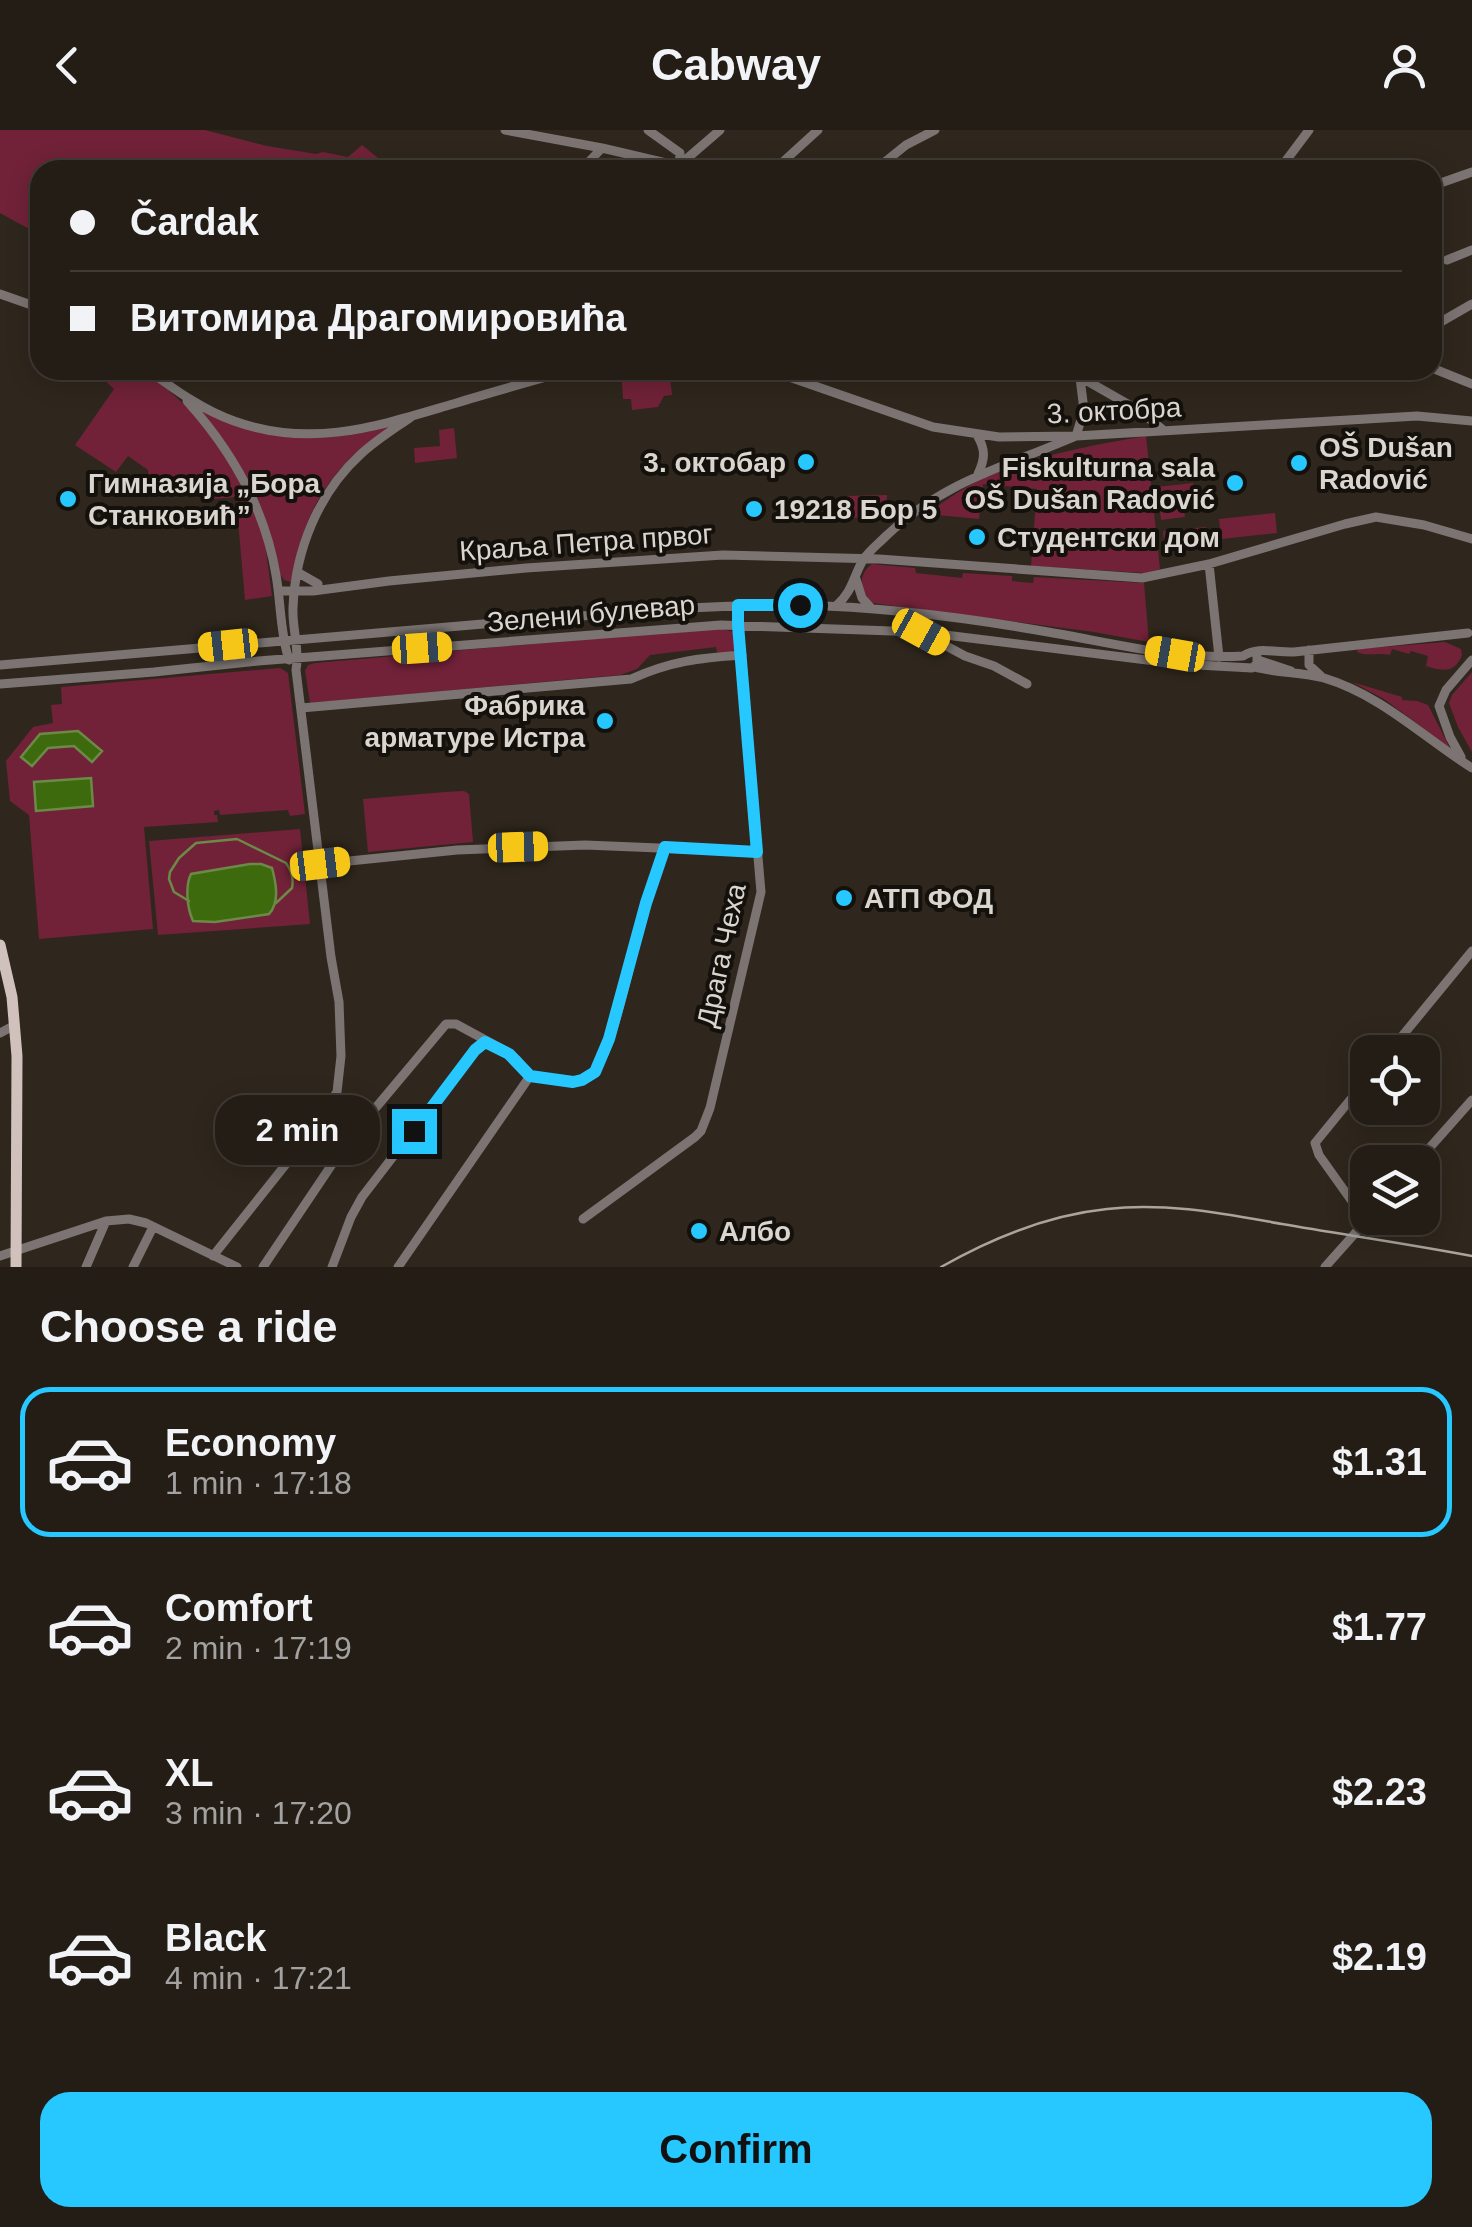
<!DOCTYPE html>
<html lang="en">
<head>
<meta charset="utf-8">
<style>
	:root { --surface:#231d16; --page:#2b261f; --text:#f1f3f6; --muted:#a3a2a1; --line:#403b35; --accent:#27c8ff }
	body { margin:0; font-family:Arial,sans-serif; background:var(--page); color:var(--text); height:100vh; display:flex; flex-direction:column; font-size:38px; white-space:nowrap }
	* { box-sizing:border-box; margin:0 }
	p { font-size:32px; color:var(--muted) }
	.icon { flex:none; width:55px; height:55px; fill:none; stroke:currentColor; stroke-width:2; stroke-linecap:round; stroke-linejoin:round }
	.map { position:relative; height:1137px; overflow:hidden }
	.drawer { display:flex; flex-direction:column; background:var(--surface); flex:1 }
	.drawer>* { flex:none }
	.guide { position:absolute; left:30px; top:30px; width:1412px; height:220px; border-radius:30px; box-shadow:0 5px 25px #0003,0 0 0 2px var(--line); display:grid; align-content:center; height:220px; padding:0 40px; background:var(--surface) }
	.controls { position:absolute; left:1350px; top:905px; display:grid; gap:20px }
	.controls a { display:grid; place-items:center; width:90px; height:90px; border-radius:20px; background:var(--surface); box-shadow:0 5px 25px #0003,0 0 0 2px var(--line); font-size:50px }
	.end { position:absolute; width:45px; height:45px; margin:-22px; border:12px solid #27c8ff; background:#111; box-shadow:0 0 0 5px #111 }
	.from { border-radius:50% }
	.bubble { position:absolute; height:70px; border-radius:30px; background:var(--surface); box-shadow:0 5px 25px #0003,0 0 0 2px var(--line); font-size:32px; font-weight:700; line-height:70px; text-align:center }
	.car { position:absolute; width:30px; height:60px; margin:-30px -15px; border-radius:12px; box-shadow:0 0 8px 2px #0007; background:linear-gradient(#f5c518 24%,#345 0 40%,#f5c518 0 76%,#345 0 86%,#f5c518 0) }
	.guide b { display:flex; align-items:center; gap:35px; height:95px; font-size:38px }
	.guide b+b { border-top:2px solid var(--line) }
	.guide i { width:25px; height:25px; background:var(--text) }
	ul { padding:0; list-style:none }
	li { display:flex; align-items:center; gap:30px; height:150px; margin:0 20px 15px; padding:0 20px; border:5px solid transparent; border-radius:30px }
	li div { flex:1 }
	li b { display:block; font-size:38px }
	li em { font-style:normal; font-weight:700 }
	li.active { border-color:var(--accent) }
	li>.icon { width:90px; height:90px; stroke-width:1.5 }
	h2 { padding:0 40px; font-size:45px; line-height:120px }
	.action { display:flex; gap:20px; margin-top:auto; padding:20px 40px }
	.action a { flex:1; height:115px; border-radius:30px; background:var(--accent); color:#111; font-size:40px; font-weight:700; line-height:115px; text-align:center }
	header { display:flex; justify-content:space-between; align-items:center; height:130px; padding:0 40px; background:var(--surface); font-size:45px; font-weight:700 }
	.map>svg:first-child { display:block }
</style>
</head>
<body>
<header><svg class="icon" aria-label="back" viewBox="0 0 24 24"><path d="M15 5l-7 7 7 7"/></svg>Cabway<svg class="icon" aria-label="person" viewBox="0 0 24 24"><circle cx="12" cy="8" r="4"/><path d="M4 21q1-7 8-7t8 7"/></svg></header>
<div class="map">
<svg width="1472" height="1137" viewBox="0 0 1472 1137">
	<rect width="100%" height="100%" fill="#2f271d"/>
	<!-- green -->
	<path fill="#712238" d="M0,0H205L267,16L316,24L323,22L348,27L362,15L388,36L411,34L418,40H40V105L0,83Z
		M108,240H146L196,285L241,350L254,379L265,413L272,466L245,470L236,367L202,370L199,350L149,354L148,340L128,326L116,342L75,315L114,259L101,247Z
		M670,247L672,265L664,266L658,277L632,280L631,269H623L622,252Z
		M200,279C266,311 320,316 391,296C375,309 356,322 342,337C312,370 298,410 291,452L284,450L280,444C264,376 244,334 200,279Z
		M454,298L457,328L415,333L414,318L440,316L439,300Z
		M1146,306L1160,439L1145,443L1031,436L1037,359L983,354L979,389L926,384C941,374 956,363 972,354C1026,327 1087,316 1146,306Z
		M1193,353L1195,370L1183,372L1185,387L1161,390L1157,357Z
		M887,365V387L848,388L847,366Z
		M1275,383L1277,403L1221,409L1219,389Z
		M1206,397L1208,417L1165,422L1163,401Z
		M872,434L915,438L916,443L962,448L963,443L1012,446V451L1033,453L1034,447L1144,453L1149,512L1094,502L872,473C860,460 857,445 872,434Z
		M717,498L734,502L735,519C730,525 723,524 717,522L716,517L650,525L637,539L620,545L310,573L305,541L308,535L315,533Z
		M1445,512L1461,519L1462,525C1455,544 1442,541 1426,536L1428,526L1411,521L1409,524L1392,519L1390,525C1378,522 1368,527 1357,522L1358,519Z
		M280,538L288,543L305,684L290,686L288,680L220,685L219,680L214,681V685H217L218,692L144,697L153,799L39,809L29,685L10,671L6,631L33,597L53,593L51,575L62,574L61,557Z
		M1472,542V622L1458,597L1449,573L1452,565Z
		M1352,552L1402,567V570L1417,571L1428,575L1450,618L1384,569Z
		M445,662L464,661L469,664L473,712L368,722L363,669Z
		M300,699L310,794L158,805L149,711Z"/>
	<!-- water -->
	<path fill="#3d6a0d" stroke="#6c8a47" stroke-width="2.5" d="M78,601L102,621L92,632L74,616L48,618L32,636L21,627L40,604Z
		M91,648L93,676L36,681L34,652Z
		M250,734H261L272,738C276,753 280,772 269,784L215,792L193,791C187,778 185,756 191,744Z"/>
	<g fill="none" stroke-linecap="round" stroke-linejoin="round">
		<!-- stream -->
		<path stroke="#6c8a47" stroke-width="2.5" d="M189,771L174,762L169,749L170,742L179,728L196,713L237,709L286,733C292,741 294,748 292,758L276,773"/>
		<!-- minor -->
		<path stroke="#7b7472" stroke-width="9" d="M505,0L602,18L696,40
			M648,0L680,23L679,36
			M676,38L720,0
			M581,40L602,18
			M774,40L818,0
			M875,40L906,15L935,0
			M1279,40L1309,0
			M1432,56L1472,42
			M1447,130L1472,120
			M0,164L40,178
			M1432,197L1472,174
			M1432,238L1472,254
			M148,240C175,260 203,280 234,291C312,319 378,296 453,274C492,262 532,251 571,240
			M769,240L933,297L999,307L1076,306L1417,286L1472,291
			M1068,240L1138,280L1162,299
			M1162,240L1172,245L1238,240
			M187,271C232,321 265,379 276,445C281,473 280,503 289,530
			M977,305C986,320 985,329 978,344
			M1209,434L1219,527
			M297,442L318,454
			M856,449L862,468L872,479
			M279,461H313L389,451L526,438L723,425L879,429L1142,448L1209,434L1345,394L1376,387L1424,395L1472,409
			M836,476C853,461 853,447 863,430C868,422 878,414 885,407C943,351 1005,337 1076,306L1084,280L1080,248
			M926,505L965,526L994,536L1027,554
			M1309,520V535L1321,546
			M1258,530L1291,541
			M0,535C161,521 322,507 483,494C588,486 694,474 800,475C880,477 969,488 1048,502C1113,513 1176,530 1243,526C1258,516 1276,523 1294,522L1468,503
			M1254,537C1277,543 1301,542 1324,548C1381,565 1423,607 1472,638
			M0,554L154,542L258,531L721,495L921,502L1179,534L1252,538L1257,534V527
			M301,578L631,549C671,531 699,528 742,525
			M1461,627L1450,607L1439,576L1446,560L1472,530
			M320,734L457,720L585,715L757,722
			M0,903L15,895
			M1389,922L1472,821
			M1417,1032L1472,970
			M583,1089L695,1007L701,1001L710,978L761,762L738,495V475
			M1366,1091L1319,1025L1315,1013L1368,948
			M0,1126L106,1091L129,1089L146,1093L237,1137
			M213,1126L298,1019L337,962L341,926L339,872L331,827L296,540C300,519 292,499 293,478C295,421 318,363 361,324C376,310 394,299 411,287
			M86,1137L106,1091
			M133,1137L153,1097
			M263,1137L347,1012L446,894H456L502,919L517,930L530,946C549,949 574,958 591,945C611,930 633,820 641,791C649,766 657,741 665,717
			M332,1137L351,1087L362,1067L475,920L485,912
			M398,1137L530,946
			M1325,1137L1366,1091"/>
		<!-- major -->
		<path stroke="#d0c1bc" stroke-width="11" d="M0,815L12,867L17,926L16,1137"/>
		<!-- rail -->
		<path stroke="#aaa49d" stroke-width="2.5" d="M941,1137C992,1108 1048,1085 1107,1079C1166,1072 1225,1084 1282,1094C1346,1105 1409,1114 1472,1126"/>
	</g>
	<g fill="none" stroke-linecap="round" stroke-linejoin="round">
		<!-- route -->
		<path stroke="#27c8ff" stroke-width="12" d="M414,1001L475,920L485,912L509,924L530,946L573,952L582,950L595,942L609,909L646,773L665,717L757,722L738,495V475H800"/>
	</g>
	<!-- markers -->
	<g fill="#27c8ff" stroke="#14100c" stroke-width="4">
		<circle cx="806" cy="332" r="10"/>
		<circle cx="1299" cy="333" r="10"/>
		<circle cx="1235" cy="353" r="10"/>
		<circle cx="68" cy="369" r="10"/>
		<circle cx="754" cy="379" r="10"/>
		<circle cx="977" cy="407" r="10"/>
		<circle cx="605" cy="591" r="10"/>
		<circle cx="844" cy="768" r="10"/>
		<circle cx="699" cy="1101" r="10"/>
	</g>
	<g text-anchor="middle" stroke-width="8" stroke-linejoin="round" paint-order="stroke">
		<!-- street labels -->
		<g font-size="28" fill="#dad5cf" stroke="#14100c">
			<text transform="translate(1114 280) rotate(-3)" y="10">3. октобра</text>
			<text transform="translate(586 412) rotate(-4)" y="10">Краља Петра првог</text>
			<text transform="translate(591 483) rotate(-5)" y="10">Зелени булевар</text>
			<text transform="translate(721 825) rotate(-78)" y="10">Драга Чеха</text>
		</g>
		<!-- poi labels -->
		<g font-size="28" font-weight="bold" fill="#dad5cf" stroke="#14100c" text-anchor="start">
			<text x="1319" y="327">OŠ Dušan<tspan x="1319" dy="32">Radović</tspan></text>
			<text x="786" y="342" text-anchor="end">3. октобар</text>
			<text x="1215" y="347" text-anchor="end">Fiskulturna sala<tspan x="1215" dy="32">OŠ Dušan Radović</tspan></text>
			<text x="88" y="363">Гимназија „Бора<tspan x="88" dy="32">Станковић”</tspan></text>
			<text x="774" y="389">19218 Бор 5</text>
			<text x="997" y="417">Студентски дом</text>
			<text x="585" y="585" text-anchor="end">Фабрика<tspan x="585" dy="32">арматуре Истра</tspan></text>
			<text x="864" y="778">АТП ФОД</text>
			<text x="719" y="1111">Албо</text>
		</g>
	</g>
</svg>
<div class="controls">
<a><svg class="icon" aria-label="locate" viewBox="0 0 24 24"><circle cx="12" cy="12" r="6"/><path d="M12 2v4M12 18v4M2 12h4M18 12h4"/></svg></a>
<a><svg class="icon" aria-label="layers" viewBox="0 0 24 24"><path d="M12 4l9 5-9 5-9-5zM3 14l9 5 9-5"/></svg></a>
</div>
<i class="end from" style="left:800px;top:475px"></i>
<i class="end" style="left:414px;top:1001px"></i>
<div class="bubble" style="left:215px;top:965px;width:165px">2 min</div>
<i class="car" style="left:921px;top:502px;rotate:119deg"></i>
<i class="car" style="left:228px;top:515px;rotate:264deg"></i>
<i class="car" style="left:422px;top:518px;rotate:86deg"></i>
<i class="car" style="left:1175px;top:524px;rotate:280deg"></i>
<i class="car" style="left:518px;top:717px;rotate:88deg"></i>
<i class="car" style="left:320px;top:734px;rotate:83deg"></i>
<div class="guide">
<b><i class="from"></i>Čardak</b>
<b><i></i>Витомира Драгомировића</b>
</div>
</div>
<section class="drawer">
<h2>Choose a ride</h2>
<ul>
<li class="active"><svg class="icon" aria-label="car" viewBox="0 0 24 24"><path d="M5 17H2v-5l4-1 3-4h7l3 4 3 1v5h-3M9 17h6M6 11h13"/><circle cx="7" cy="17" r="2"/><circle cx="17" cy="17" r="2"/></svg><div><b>Economy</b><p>1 min · 17:18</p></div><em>$1.31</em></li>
<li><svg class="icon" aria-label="car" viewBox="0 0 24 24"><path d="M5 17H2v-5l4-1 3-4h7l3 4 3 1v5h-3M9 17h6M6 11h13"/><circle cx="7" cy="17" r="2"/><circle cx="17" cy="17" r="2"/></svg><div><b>Comfort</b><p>2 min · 17:19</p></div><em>$1.77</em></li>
<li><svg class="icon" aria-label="car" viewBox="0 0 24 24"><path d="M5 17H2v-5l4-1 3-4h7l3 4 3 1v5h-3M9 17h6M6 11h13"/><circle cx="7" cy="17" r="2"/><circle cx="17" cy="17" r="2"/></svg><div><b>XL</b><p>3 min · 17:20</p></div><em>$2.23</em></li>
<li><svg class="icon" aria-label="car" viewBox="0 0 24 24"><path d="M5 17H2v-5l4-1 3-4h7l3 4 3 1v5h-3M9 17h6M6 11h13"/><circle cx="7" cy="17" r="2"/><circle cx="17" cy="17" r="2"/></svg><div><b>Black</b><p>4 min · 17:21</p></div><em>$2.19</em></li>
</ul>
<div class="action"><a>Confirm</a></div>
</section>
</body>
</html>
